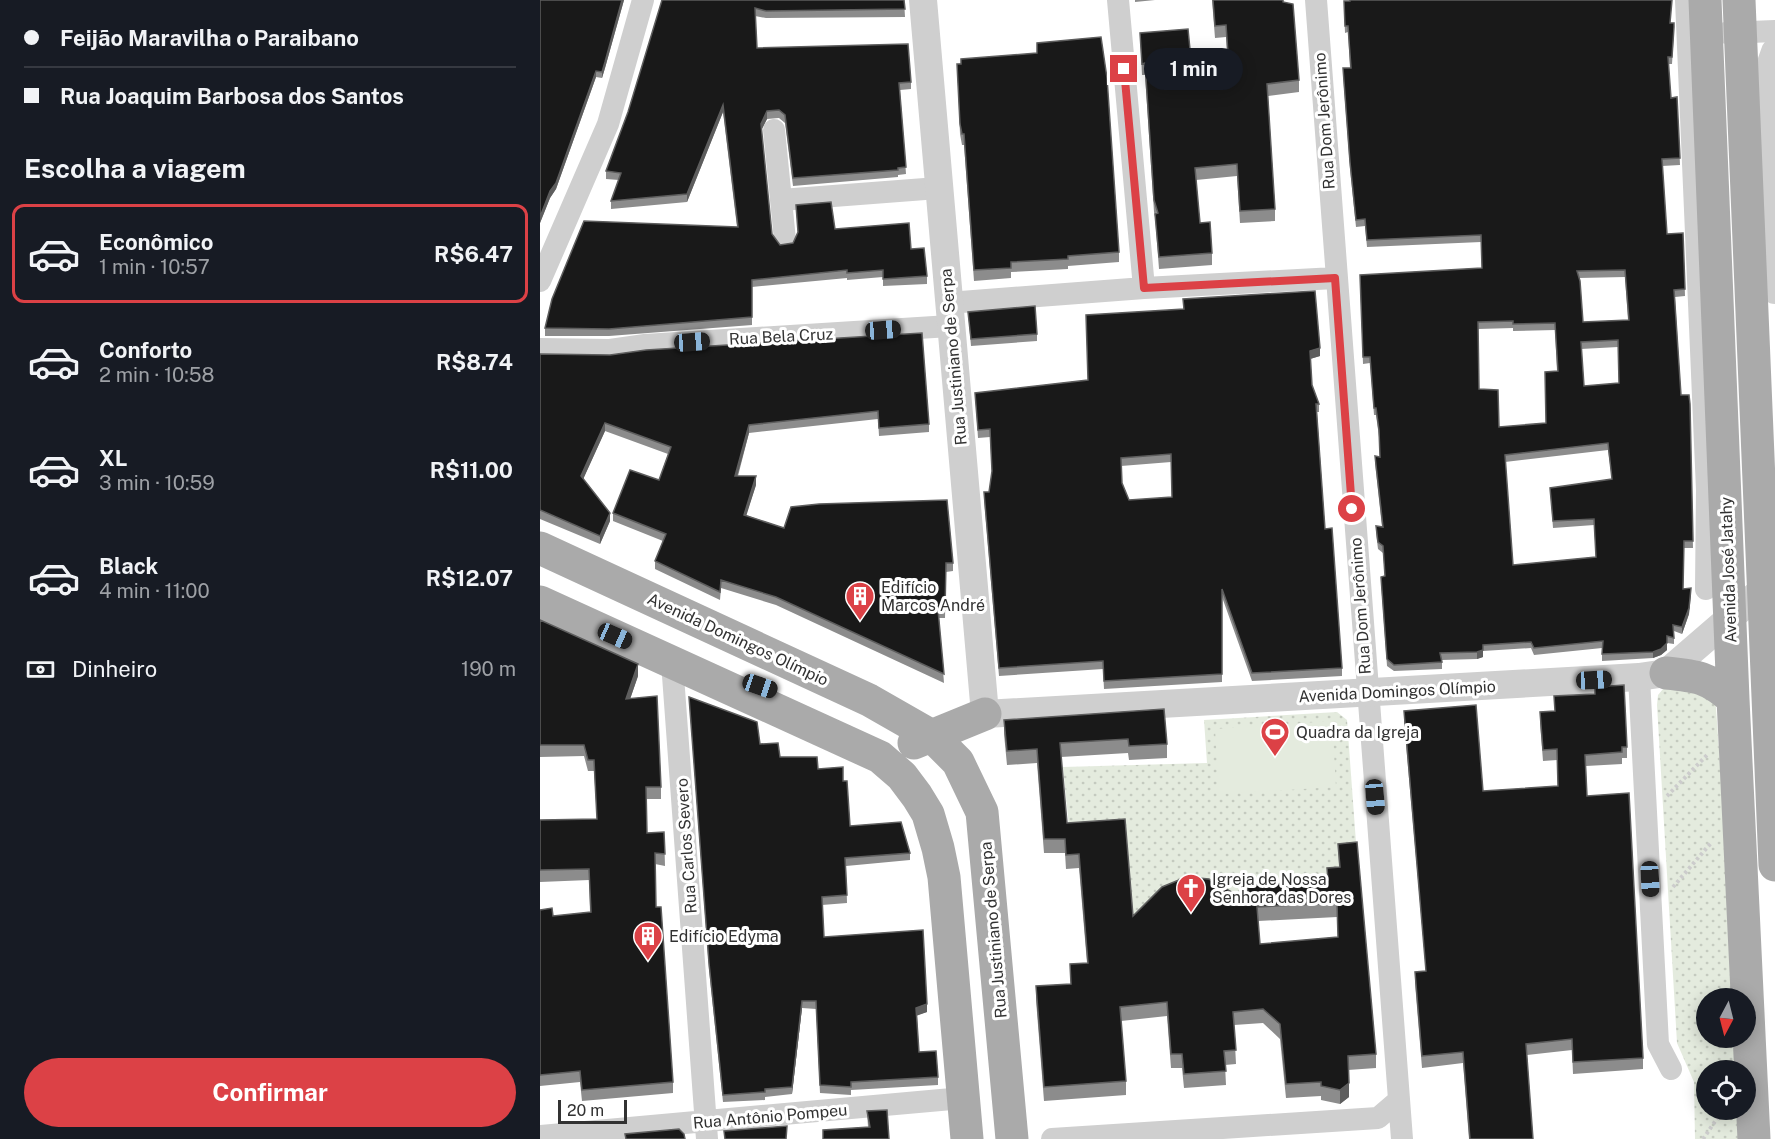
<!DOCTYPE html>
<html lang="pt">
<head>
<meta charset="utf-8">
<style>
	:root { --surface:#171b24; --page:#20242c; --text:#f1f3f6; --muted:#9ea1a6; --line:#363941; --accent:#dc4146 }
	body { margin:0; font-family:"Public Sans",sans-serif; background:var(--page); color:var(--text); height:100vh; display:flex; flex-direction:column; font-size:22px; white-space:nowrap }
	* { box-sizing:border-box; margin:0 }
	p { font-size:20px; color:var(--muted) }
	.icon { flex:none; width:33px; height:33px; fill:none; stroke:currentColor; stroke-width:2; stroke-linecap:round; stroke-linejoin:round }
	.map { position:relative; flex:1; overflow:hidden }
	.details { display:flex; flex-direction:column; background:var(--surface); width:540px }
	.details>* { flex:none }
	.banner { display:grid; align-content:center; height:132px; padding:0 24px; background:var(--surface) }
	.needle { width:39px; rotate:187deg }
	.buttons { position:absolute; left:1156px; top:988px; display:grid; gap:12px }
	.buttons a { display:grid; place-items:center; width:60px; height:60px; border-radius:50%; background:var(--surface); box-shadow:0 3px 15px #0003; font-size:30px }
	.scale { position:absolute; left:18px; bottom:15px; width:69px; box-sizing:border-box; padding-left:6px; border:3px solid #323232; border-top:0; font-size:16px; line-height:21px; white-space:nowrap; color:#323232; -webkit-text-stroke:4px #fff; paint-order:stroke }
	.end { position:absolute; width:27px; height:27px; margin:-14px; border:8px solid #dc4146; background:#fff; box-shadow:0 0 0 3px #fff }
	.from { border-radius:50% }
	.bubble { position:absolute; height:42px; border-radius:21px; background:var(--surface); box-shadow:0 3px 15px #0003; font-size:20px; font-weight:700; line-height:42px; text-align:center }
	.car { position:absolute; width:18px; height:36px; margin:-18px -9px; border-radius:8px; box-shadow:0 0 4px 2px #0007; background:linear-gradient(#222 24%,#8ab4d8 0 40%,#222 0 76%,#8ab4d8 0 86%,#222 0) }
	.banner b { display:flex; align-items:center; gap:21px; height:57px; font-size:22px }
	.banner b+b { border-top:2px solid var(--line) }
	.banner i { width:15px; height:15px; background:var(--text) }
	ul { padding:0; list-style:none }
	li { display:flex; align-items:center; gap:18px; height:99px; margin:0 12px 9px; padding:0 12px; border:3px solid transparent; border-radius:12px }
	li div { flex:1 }
	li b { display:block; font-size:22px }
	li em { font-style:normal; font-weight:700 }
	li.selected { border-color:var(--accent) }
	li>.icon { width:54px; height:54px; stroke-width:1.5 }
	h2 { padding:0 24px; font-size:27px; line-height:72px }
	.pay { display:flex; align-items:center; gap:15px; height:66px; padding:0 24px; font-size:22px }
	.pay p { margin-inline-start:auto }
	.primary-button { display:flex; gap:12px; margin-top:auto; padding:12px 24px }
	.primary-button a { flex:1; height:69px; border-radius:36px; background:var(--accent); color:#fff; font-size:24px; font-weight:700; line-height:69px; text-align:center }
	main { display:flex; flex:1; min-height:0 }
	.map>svg:first-child { display:block }
</style>
</head>
<body>
<main>
<section class="details">
<div class="banner">
<b><i class="from"></i>Feijão Maravilha o Paraibano</b>
<b><i></i>Rua Joaquim Barbosa dos Santos</b>
</div>
<h2>Escolha a viagem</h2>
<ul>
<li class="selected"><svg class="icon" aria-label="car" viewBox="0 0 24 24"><path d="M5 17H2v-5l4-1 3-4h7l3 4 3 1v5h-3M9 17h6M6 11h13"/><circle cx="7" cy="17" r="2"/><circle cx="17" cy="17" r="2"/></svg><div><b>Econômico</b><p>1 min · 10:57</p></div><em>R$6.47</em></li>
<li><svg class="icon" aria-label="car" viewBox="0 0 24 24"><path d="M5 17H2v-5l4-1 3-4h7l3 4 3 1v5h-3M9 17h6M6 11h13"/><circle cx="7" cy="17" r="2"/><circle cx="17" cy="17" r="2"/></svg><div><b>Conforto</b><p>2 min · 10:58</p></div><em>R$8.74</em></li>
<li><svg class="icon" aria-label="car" viewBox="0 0 24 24"><path d="M5 17H2v-5l4-1 3-4h7l3 4 3 1v5h-3M9 17h6M6 11h13"/><circle cx="7" cy="17" r="2"/><circle cx="17" cy="17" r="2"/></svg><div><b>XL</b><p>3 min · 10:59</p></div><em>R$11.00</em></li>
<li><svg class="icon" aria-label="car" viewBox="0 0 24 24"><path d="M5 17H2v-5l4-1 3-4h7l3 4 3 1v5h-3M9 17h6M6 11h13"/><circle cx="7" cy="17" r="2"/><circle cx="17" cy="17" r="2"/></svg><div><b>Black</b><p>4 min · 11:00</p></div><em>R$12.07</em></li>
</ul>
<div class="pay"><svg class="icon" aria-label="cash" viewBox="0 0 24 24"><path d="M3 7h18v10H3z"/><circle cx="12" cy="12" r="2"/></svg>Dinheiro<p>190 m</p></div>
<div class="primary-button"><a>Confirmar</a></div>
</section>
<div class="map">
<svg width="1235" height="1139" viewBox="0 0 1235 1139">
	<defs>
		<pattern id="grass-dots" width="8" height="8" patternUnits="userSpaceOnUse" patternTransform="scale(1.5)"><rect width="8" height="8" fill="#e4ebde"/><path d="M2 2h.1M6 6h.1" fill="none" stroke="#c4cabf" stroke-width="1.8" stroke-linecap="round"/></pattern>
	</defs>
	<rect width="100%" height="100%" fill="#fff"/>
	<!-- grass -->
	<path fill="url(#grass-dots)" d="M1165,687L1175,694L1197,999H1167V1038H1199L1201,1071H1167V1110H1202L1203,1139H1155L1154,1082L1137,1043L1117,705L1118,695L1123,689Z
		M797,712L807,720L817,856L800,881L708,900L709,914L592,918L530,837L523,767L667,763L664,720Z"/>
	<!-- pitch -->
	<path fill="#e4ebde" d="M792,721L796,787L679,794L675,729Z"/>
	<g fill="none" stroke-linecap="round" stroke-linejoin="round">
		<!-- path -->
		<path stroke="#ccc" stroke-width="4" stroke-dasharray="3 3" stroke-linecap="butt" d="M1127,796L1168,754
			M1133,887L1171,843
			M1163,1139L1183,1110"/>
		<!-- minor -->
		<path stroke="#cfcfcf" stroke-width="22" d="M578,0L604,288
			M776,0L862,1139
			M1146,0L1167,490L1166,589
			M1186,33L1235,31
			M234,130L245,240
			M241,200L398,188
			M0,281L68,124L103,0
			M408,303L604,288L795,278
			M0,349L70,350L105,345L410,326
			M132,662L167,1139
			M1099,677L1118,1044L1131,1069
			M0,1136L423,1098
			M512,1139L838,1118L859,1100"/>
		<!-- tertiary -->
		<path stroke="#cfcfcf" stroke-width="28" d="M383,0L445,714L1099,677L1126,673L1235,579
			M1235,52L1224,83L1235,290"/>
		<!-- primary -->
		<path stroke="#aaa" stroke-width="33" d="M1165,0L1193,699L1214,1139
			M1199,0L1235,865
			M0,548L329,700L392,736L418,762L442,812L472,1139
			M0,602L340,757L362,776L377,796L388,814L398,848L404,877L427,1139
			M1126,673C1157,676 1168,677 1193,699
			M374,743L445,714"/>
	</g>
	<!-- wall -->
	<path fill="#8c8c8c" fill-rule="evenodd" d="M0,0H84L65,68L62,78L56,77L16,189L10,198L0,223Z
		M122,0H364L365,17L226,18L215,16L217,48L371,82V89L360,90L366,174L358,175V177L253,186L245,123L239,118L227,119L221,130L232,234L240,245L253,243L258,233L256,205L295,229L371,249L387,276V284L343,286V277L307,280V278L212,287V325L69,336H5V328L197,227L183,112L147,202L71,209V201L79,180L66,179V171L88,112Z
		M595,0H615L595,2Z
		M672,0H743L759,80V92L728,96L735,209V221L700,223L697,176L656,180L660,223L672,253V265L619,269L615,217L614,212L605,75H602L600,33L652,70L688,67L686,37L675,38Z
		M809,1L1131,23L1134,33L1132,64H1128L1131,98L1137,97L1140,165L1122,166L1127,234L1143,233L1145,296L1135,297L1141,395L1150,404L1153,548H1144L1143,589L1151,595L1149,614L1142,634L1134,631V644L1127,643V650L1121,655L1113,658L1062,661V648L994,655L991,648L943,651V657L937,659L902,660V669L854,671L847,666L841,583V577L845,576L843,553L838,549L836,533V526L842,527L835,463V456L840,457L839,437L836,415H834L830,363L823,364L820,275L942,268L941,242L827,247L825,226L816,227L810,169L803,75V68H810L808,32L805,33L804,8ZM1085,277L1088,320L1043,322L1039,278ZM973,328V331L1015,330L1017,371L1006,423L959,427L939,389L938,329ZM1078,347L1079,383L1044,386L1041,349ZM1068,450L1072,479L1010,488L1013,528L1054,525L1056,557L973,565L965,462Z
		M497,43L579,252V262L528,266V269L471,272V278L434,281L424,145H422L420,134L417,64L497,53Z
		M643,299L780,356L770,359L772,385L779,404V412H777L785,529L802,668V676L712,681L682,597V682L564,689L563,669L459,676L444,499V492H449L452,473L450,437L438,438L435,393L548,380L643,309ZM631,462L632,497L589,500L582,483L581,466Z
		M428,312L497,334V341L431,346Z
		M106,350L389,424V432L339,436L338,419L209,433L198,476L216,485L206,515L244,528L413,563V571L406,572L405,618H399L404,683L236,605L181,588L180,600L115,569V561L123,541L73,521V513L119,480L128,454L65,431L43,479L70,521L60,544L0,519V354L70,355Z
		M0,620L98,676L90,699L121,787V799H106L107,833L124,832L125,866L115,864L116,907L133,1082V1093L42,1101L40,1082L0,1086V910L13,916L50,912L49,880L0,882V820L57,819L54,771H48L44,756L0,757Z
		M1014,696L1087,747V758H1082V764L1046,766L1047,796L1103,1058V1069L1033,1074L1032,1050L987,1055L993,1139H929L923,1063L882,1068L875,983V972L886,971L864,722V711L943,791L1018,786L1017,760L1003,761L1000,723V712L1015,711Z
		M149,697L240,757L278,769L303,781L310,826L370,853V860L306,866L307,903L282,905L284,937L387,1012L377,1015L379,1052L398,1077V1085L311,1090V1095L280,1093L276,1009L262,1008L252,1094L225,1097V1100L183,1102L169,970Z
		M464,720L627,744V758L589,760L588,753L521,757L527,823L593,916L707,901V886L787,880V868L799,867L798,844L836,1054V1068L808,1070L809,1097L800,1104L781,1100V1096L746,1098L740,1039L723,1023L694,1025L696,1064L685,1065L686,1085L644,1088L642,1068H631L627,1016L581,1021L586,1081V1095L504,1101L496,1000V986L531,984L530,964L547,963L539,868L526,869L525,853H504L497,763L467,765L464,734ZM797,917L798,937L720,944L718,921Z
		M327,1111L349,1139H283V1130L328,1127Z"/>
	<!-- shaded-wall -->
	<path fill="#5e5e5e" d="M82,0H84L65,68L62,78V72Z
		M56,71V77L16,189L10,198L0,223V217Z
		M183,105V112L147,202V194Z
		M227,111V119L221,131V124Z
		M780,348V356L770,359V351Z
		M65,423V431L41,484V476Z
		M209,425V433L195,484V476Z
		M216,476V485L204,523V515Z
		M70,513V521L60,544V536Z
		M1151,588L1149,614L1142,634V627Z
		M1127,643V650L1121,655L1113,658V652Z
		M943,650V657L937,659V652Z
		M98,664V676L86,711V699Z
		M262,1001V1008L252,1094V1087Z
		M387,1004V1012L376,1016V1008Z
		M809,1083V1097L800,1104V1090Z"/>
	<!-- building -->
	<path fill="#191919" stroke="#5e5e5e" stroke-width="1.5" fill-rule="evenodd" d="M0,0H82L65,62L62,72L56,71L16,183L10,191L0,217Z
		M122,0H364L365,9L226,11L215,8L217,48L368,44L371,82L359,83L366,167L358,168V170L253,178L245,115L239,110L227,111L221,124L232,234L240,245L253,243L258,232L256,205L291,202L295,229L369,223L371,249L384,248L387,276L343,279V270L307,273V270L212,280V317L69,329L5,328L12,299L44,221L198,227L183,105L147,194L71,201L81,173L66,171L88,112Z
		M673,0H743V2L753,4L759,80L727,84L735,209L700,211L697,164L655,168L660,223L670,222L672,253L619,257L615,214L618,213L614,200L605,63L602,64L600,33L648,29L652,70L689,67L686,25L675,26Z
		M810,0H1132L1130,23H1134V27L1132,57H1128L1131,98L1137,97L1140,158L1122,159L1127,234L1143,233L1145,289L1134,290L1141,395H1149L1150,404L1153,541H1144L1143,589L1151,588L1149,608L1142,627L1133,625L1134,638L1127,636V643L1121,649L1113,652L1062,654L1063,641L994,648L991,642L943,645V650L937,652L900,653L902,662L854,665L847,659L841,577L845,576L843,546L838,542L836,526L843,527L835,456L840,457L839,430L836,408H834L830,357H823L820,275L942,268L941,235L827,240L825,219L816,220L810,162L803,68H811L808,26H805L804,1H810ZM1085,270L1089,320L1043,322L1040,281L1037,271ZM973,321V324L1015,323L1018,371L1005,372L1006,423L959,427L958,390L939,389L938,322ZM1078,340L1079,383L1044,386L1041,342ZM1068,443L1072,479L1010,488L1013,521L1054,519L1056,557L973,565L965,455Z
		M561,37L567,78L579,252L528,256V259L471,262V268L434,270L424,134H422L420,124L417,64H421V59L497,53V43Z
		M775,291L780,348L770,351L772,385L779,404H776L785,529L792,528L802,668L712,673L682,589V674L564,681L563,661L459,668L444,492H449L452,471L450,429L438,430L435,393L548,380L546,315L644,309L643,299ZM631,454L632,497L589,500L582,483L581,458Z
		M495,306L497,334L431,339L428,312Z
		M382,333L389,424L339,428L338,411L209,425L195,476H216L204,515L244,528L251,507L279,504L407,500L413,563H406L405,610H398L404,674L236,597L181,580L180,592L115,561L126,534L73,513L90,470L119,480L131,447L65,423L41,476L70,513L60,536L0,510V354L70,355L106,350Z
		M0,620L98,664L86,699L117,696L121,787H106L107,833L124,832L125,854L115,853L116,907H121L133,1082L42,1090L40,1071L0,1075V910L12,908L13,916L51,912L49,869L0,870V820L57,819L54,760H48L44,745H0Z
		M1084,685L1087,747H1082V752L1045,755L1047,796L1089,793L1103,1058L1033,1062L1032,1039L986,1044L993,1139H930L923,1052L882,1056L875,972L886,971L864,711L936,705L943,791L1018,786L1017,749L1003,750L1000,712L1015,711L1014,696L1055,694V687Z
		M149,697L217,722L220,744L238,743L240,757H277L278,769L303,767V781H307L310,826L361,822L370,853L305,858L307,895L282,897L284,937L383,930L387,1004L376,1008L379,1052L396,1051L398,1077L311,1082V1087L280,1085L276,1001H262L252,1087L225,1089V1092L183,1095L169,963Z
		M624,709L627,744L589,746L588,739L520,743L527,823L585,819L593,916L622,887L646,877L669,879L709,902L707,886L788,880L787,868L800,867L798,844L817,842L836,1054L808,1056L809,1083L800,1090L781,1086V1082L746,1084L740,1024L723,1009L693,1012L696,1050L684,1051L686,1071L644,1074L642,1054H631L627,1002L580,1007L586,1081L504,1087L496,986L531,984L530,964L548,963L539,854L526,855L525,839H504L497,749L467,751L464,720ZM797,903L798,937L720,944L717,907Z
		M347,1110L349,1139H283V1130L330,1127L327,1111Z
		M247,1126L246,1139H185L184,1131Z
		M139,1129L144,1134L145,1139H86L85,1134Z"/>
	<g fill="none" stroke-linecap="round" stroke-linejoin="round">
		<!-- route -->
		<path stroke="#dc4146" stroke-width="8" d="M584,69L604,288L795,278L812,509"/>
	</g>
	<!-- icons -->
	<defs>
		<g id="building-pin" transform="scale(1.5)"><path d="M0 17L-7.5 6A9.5 9.5 0 1 1 7.5 6Z" fill="#dc4146" stroke="#fff"/><path d="M-4-6H4V6H1V3H-1V6H-4ZM-2.5-4.3h1.7v1.8h-1.7ZM.8-4.3h1.7v1.8H.8ZM-2.5-1h1.7V.8h-1.7ZM.8-1h1.7V.8H.8Z" fill="#fff"/></g>
		<g id="stadium-pin" transform="scale(1.5)"><path d="M0 17L-7.5 6A9.5 9.5 0 1 1 7.5 6Z" fill="#dc4146" stroke="#fff"/><path d="M0-5a6.5 5 0 1 0 0 10a6.5 5 0 1 0 0-10ZM-3.5-1.8h7v3.6h-7Z" fill="#fff"/></g>
		<g id="church-pin" transform="scale(1.5)"><path d="M0 17L-7.5 6A9.5 9.5 0 1 1 7.5 6Z" fill="#dc4146" stroke="#fff"/><path d="M-1.2-6h2.4v3.5h3.3v2.4h-3.3V6h-2.4V-.1h-3.3v-2.4h3.3Z" fill="#fff"/></g>
	</defs>
	<g fill-rule="evenodd">
		<use href="#building-pin" x="320" y="596"/>
		<use href="#stadium-pin" x="735" y="732"/>
		<use href="#church-pin" x="651" y="888"/>
		<use href="#building-pin" x="108" y="936"/>
	</g>
	<g text-anchor="middle" stroke-width="6" stroke-linejoin="round" paint-order="stroke">
		<!-- street labels -->
		<g font-size="16" fill="#323232" stroke="#fff">
			<text transform="translate(784 121) rotate(-94)" y="6">Rua Dom Jerônimo</text>
			<text transform="translate(241 336) rotate(-3)" y="6">Rua Bela Cruz</text>
			<text transform="translate(413 357) rotate(-95)" y="6">Rua Justiniano de Serpa</text>
			<text transform="translate(1188 570) rotate(-92)" y="6">Avenida José Jatahy</text>
			<text transform="translate(820 606) rotate(-94)" y="6">Rua Dom Jerônimo</text>
			<text transform="translate(198 639) rotate(25)" y="6">Avenida Domingos Olímpio</text>
			<text transform="translate(857 691) rotate(-3)" y="6">Avenida Domingos Olímpio</text>
			<text transform="translate(146 846) rotate(-94)" y="6">Rua Carlos Severo</text>
			<text transform="translate(453 930) rotate(-95)" y="6">Rua Justiniano de Serpa</text>
			<text transform="translate(230 1116) rotate(-5)" y="6">Rua Antônio Pompeu</text>
		</g>
		<!-- poi labels -->
		<g font-size="16" fill="#323232" stroke="#fff" text-anchor="start">
			<text x="341" y="593">Edifício<tspan x="341" dy="18">Marcos André</tspan></text>
			<text x="756" y="738">Quadra da Igreja</text>
			<text x="672" y="885">Igreja de Nossa<tspan x="672" dy="18">Senhora das Dores</tspan></text>
			<text x="129" y="942">Edifício Edyma</text>
		</g>
	</g>
</svg>
<div class="buttons">
<a><svg class="needle" viewBox="-14 -14 28 28"><path d="M0-13l5 13h-10z" fill="#e53935"/><path d="M0 13l5-13h-10z" fill="#9ea1a6"/></svg></a>
<a><svg class="icon" aria-label="locate" viewBox="0 0 24 24"><circle cx="12" cy="12" r="6"/><path d="M12 2v4M12 18v4M2 12h4M18 12h4"/></svg></a>
</div>
<div class="scale">20 m</div>
<i class="end from" style="left:812px;top:509px"></i>
<i class="end" style="left:584px;top:69px"></i>
<div class="bubble" style="left:604px;top:48px;width:99px">1 min</div>
<i class="car" style="left:343px;top:330px;rotate:86deg"></i>
<i class="car" style="left:152px;top:342px;rotate:86deg"></i>
<i class="car" style="left:75px;top:636px;rotate:114deg"></i>
<i class="car" style="left:1054px;top:680px;rotate:87deg"></i>
<i class="car" style="left:220px;top:686px;rotate:109deg"></i>
<i class="car" style="left:835px;top:797px;rotate:175deg"></i>
<i class="car" style="left:1110px;top:879px;rotate:177deg"></i>
</div>
</main>
</body>
</html>
